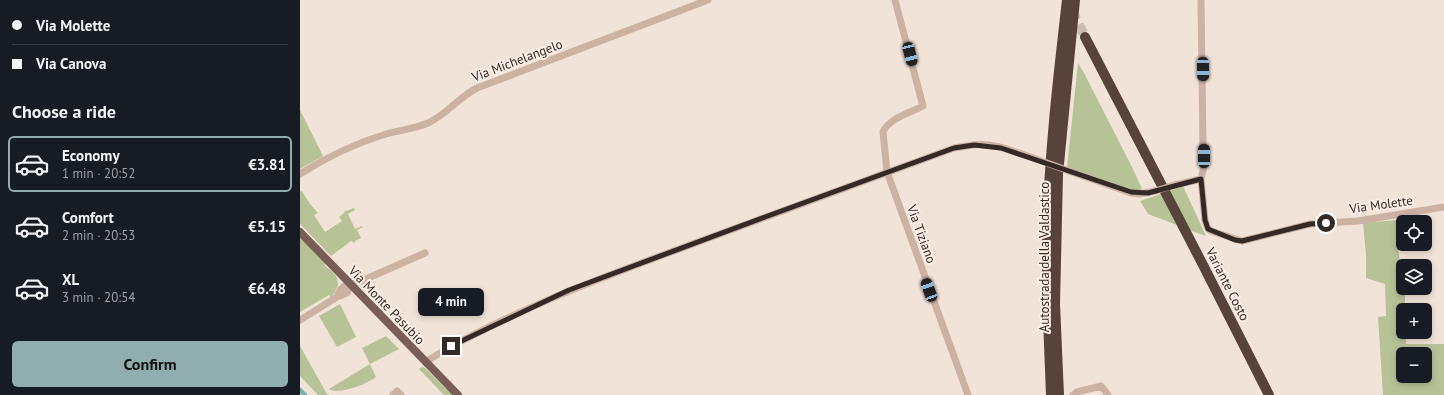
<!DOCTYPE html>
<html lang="en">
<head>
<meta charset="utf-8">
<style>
	:root { --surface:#171b24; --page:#242831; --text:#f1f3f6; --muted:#9ea1a6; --line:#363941; --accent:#90aeaf }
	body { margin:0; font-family:"PT Sans",sans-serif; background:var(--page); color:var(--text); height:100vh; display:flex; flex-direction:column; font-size:15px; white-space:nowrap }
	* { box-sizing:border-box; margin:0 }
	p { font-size:13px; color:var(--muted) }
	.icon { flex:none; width:22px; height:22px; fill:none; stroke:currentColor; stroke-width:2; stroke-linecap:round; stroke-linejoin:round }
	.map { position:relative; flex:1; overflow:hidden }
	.details { display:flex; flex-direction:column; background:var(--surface); width:300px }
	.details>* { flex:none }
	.top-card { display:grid; align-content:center; height:88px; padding:0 12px; background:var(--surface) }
	.controls { position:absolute; left:1096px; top:215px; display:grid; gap:8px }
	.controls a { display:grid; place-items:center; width:36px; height:36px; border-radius:6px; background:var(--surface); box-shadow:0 2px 6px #0003; font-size:20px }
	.end { position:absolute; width:18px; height:18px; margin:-9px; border:5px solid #352926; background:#fff; box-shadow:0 0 0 2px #fff }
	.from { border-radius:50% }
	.bubble { position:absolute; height:28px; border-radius:6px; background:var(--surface); box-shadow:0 2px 6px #0003; font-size:13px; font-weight:800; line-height:28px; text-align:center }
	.car { position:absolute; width:12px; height:24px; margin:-12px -6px; border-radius:5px; box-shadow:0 0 3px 1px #0007; background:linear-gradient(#222 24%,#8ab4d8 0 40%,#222 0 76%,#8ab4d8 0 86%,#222 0) }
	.top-card b { display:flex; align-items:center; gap:14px; height:38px; font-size:15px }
	.top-card b+b { border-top:1px solid var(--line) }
	.top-card i { width:10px; height:10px; background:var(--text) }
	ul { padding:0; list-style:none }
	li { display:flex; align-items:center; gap:12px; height:56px; margin:0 8px 6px; padding:0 4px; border:2px solid transparent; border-radius:6px }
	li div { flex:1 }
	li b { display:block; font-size:15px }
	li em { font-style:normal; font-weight:800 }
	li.on { border-color:var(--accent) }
	li>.icon { width:36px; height:36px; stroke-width:1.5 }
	h2 { padding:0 12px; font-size:18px; line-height:48px }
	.primary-button { display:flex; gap:8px; margin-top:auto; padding:8px 12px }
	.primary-button a { flex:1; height:46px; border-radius:6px; background:var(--accent); color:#111; font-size:16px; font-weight:800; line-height:46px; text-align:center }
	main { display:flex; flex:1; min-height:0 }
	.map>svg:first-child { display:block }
</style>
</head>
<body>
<main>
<section class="details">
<div class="top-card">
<b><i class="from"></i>Via Molette</b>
<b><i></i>Via Canova</b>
</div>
<h2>Choose a ride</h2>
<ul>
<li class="on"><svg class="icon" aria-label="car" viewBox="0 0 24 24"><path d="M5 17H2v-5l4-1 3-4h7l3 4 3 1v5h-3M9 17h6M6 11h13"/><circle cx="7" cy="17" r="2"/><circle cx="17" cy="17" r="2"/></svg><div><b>Economy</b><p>1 min · 20:52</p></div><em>€3.81</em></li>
<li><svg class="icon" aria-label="car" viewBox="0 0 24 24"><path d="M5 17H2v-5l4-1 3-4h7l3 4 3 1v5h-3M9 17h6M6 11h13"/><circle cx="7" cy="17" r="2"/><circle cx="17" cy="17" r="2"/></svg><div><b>Comfort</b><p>2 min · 20:53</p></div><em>€5.15</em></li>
<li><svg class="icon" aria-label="car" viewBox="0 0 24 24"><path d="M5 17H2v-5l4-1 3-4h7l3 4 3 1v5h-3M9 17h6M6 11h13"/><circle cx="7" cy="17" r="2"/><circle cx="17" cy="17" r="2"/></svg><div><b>XL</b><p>3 min · 20:54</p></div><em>€6.48</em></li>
</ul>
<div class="primary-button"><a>Confirm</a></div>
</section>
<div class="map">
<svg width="1144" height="395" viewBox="0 0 1144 395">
	<rect width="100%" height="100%" fill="#f2e3d8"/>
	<!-- green -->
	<path fill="#b7c297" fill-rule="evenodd" d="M778,63L783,71L834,171L842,189L837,191L830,190L767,168Z
		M0,110L23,156L0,169Z
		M883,186L906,236L889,230L869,191Z
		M2,191L10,204L18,213L14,215L25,232L42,221L39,217L44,213L45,211L54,208L55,210L48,214L55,229L62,226L63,227L57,230L61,238L55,241V243L51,241L31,256L0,224V192Z
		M861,194L877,225L848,214L840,201Z
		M1096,220L1101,277L1103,278V288H1105V310H1103V332H1106V344H1144V395H1083L1078,317L1086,316L1085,284L1066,278V255L1063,223ZM1103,354H1125V376H1103Z
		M0,238H3L25,263V266C33,272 42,279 36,290C35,293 32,295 31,298L29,295L0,312Z
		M40,304L56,337L37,347L19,316Z
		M86,336L99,349L70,364L76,377C65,385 39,395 29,389L70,364L62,348Z
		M0,346L27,394L29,395H18L0,376Z
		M122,367L125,368L144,387L155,395H144L119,369Z"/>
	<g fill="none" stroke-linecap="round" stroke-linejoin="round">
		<!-- canal -->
		<path stroke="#75b1ae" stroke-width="4.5" d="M0,390L5,395"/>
		<!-- highway-tunnel -->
		<path stroke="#ccbeb4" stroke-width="10" stroke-dasharray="10 5" stroke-linecap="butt" d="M772,11L785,37"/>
		<!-- minor -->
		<path stroke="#cbb2a3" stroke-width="7" d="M595,0L623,106C610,113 589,118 583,132L587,172L668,395
			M901,0L903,147L904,166L901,179L905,220L908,229L911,231L942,241L1010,224L1058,221L1144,207
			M772,172L831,193L839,194L855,191
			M0,174C27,157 56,143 86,134C100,130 114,129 128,123C146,115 159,97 177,88L408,0
			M875,185L901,179
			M51,284L47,293L37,297L40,290L46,285L59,282L125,253
			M0,320L37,297
			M125,362C207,312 298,279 387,246C476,213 565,180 654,148C660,147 667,146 673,145C693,142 714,152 733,158
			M93,395L97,391L101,395
			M773,395L777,392L801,386L808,395"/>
		<!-- major -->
		<path stroke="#785e56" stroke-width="8" d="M0,232L158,395"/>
		<!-- highway -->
		<path stroke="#57423c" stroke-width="10" d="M785,37L903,265L969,395
			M751,395C749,341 746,287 747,234C749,156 758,78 767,0
			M759,395L755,304L758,174L775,0"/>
		<!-- minor-bridge -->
		<path stroke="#cbb2a3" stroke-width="7" d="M733,158L772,172
			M855,191L875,185"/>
	</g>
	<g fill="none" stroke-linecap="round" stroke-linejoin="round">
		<!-- route -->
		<path stroke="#352926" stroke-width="5" d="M151,346L269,290L465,217L654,148L674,145L701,148L831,192L848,193L901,179L905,220L908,229L935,240L942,241L1010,224L1026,223"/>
	</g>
	<g text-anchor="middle" stroke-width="4" stroke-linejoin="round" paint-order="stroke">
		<!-- street labels -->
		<g font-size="13" fill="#352926" stroke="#faeee4">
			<text transform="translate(217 60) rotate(-21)" y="5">Via Michelangelo</text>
			<text transform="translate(1081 204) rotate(-8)" y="5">Via Molette</text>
			<text transform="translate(622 234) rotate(70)" y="5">Via Tiziano</text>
			<text transform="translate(744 257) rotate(-90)" y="5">Autostrada della Valdastico</text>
			<text transform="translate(928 284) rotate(63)" y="5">Variante Costo</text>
			<text transform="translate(87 305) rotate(46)" y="5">Via Monte Pasubio</text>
		</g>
	</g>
</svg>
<div class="controls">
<a><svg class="icon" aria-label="locate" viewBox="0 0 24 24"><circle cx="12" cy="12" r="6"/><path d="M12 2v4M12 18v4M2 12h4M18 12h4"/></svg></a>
<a><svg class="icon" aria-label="layers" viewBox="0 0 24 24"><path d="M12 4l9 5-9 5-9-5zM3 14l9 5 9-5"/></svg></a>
<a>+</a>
<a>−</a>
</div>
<i class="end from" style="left:1026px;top:223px"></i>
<i class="end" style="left:151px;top:346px"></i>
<div class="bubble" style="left:118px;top:288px;width:66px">4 min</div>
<i class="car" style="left:610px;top:54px;rotate:166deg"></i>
<i class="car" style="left:903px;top:69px;rotate:179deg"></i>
<i class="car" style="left:904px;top:156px;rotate:0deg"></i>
<i class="car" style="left:629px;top:290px;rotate:340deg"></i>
</div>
</main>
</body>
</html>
